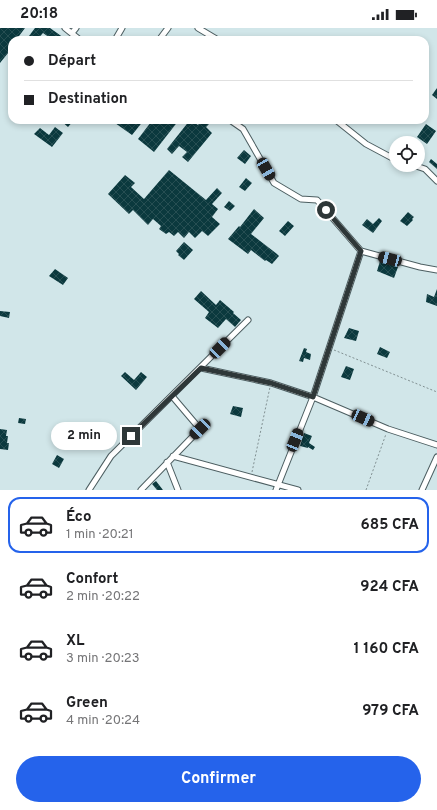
<!DOCTYPE html>
<html lang="fr">
<head>
<meta charset="utf-8">
<style>
	:root { --surface:#fff; --page:#f2f2f2; --text:#202124; --muted:#757577; --line:#e0e0e0; --accent:#2563eb }
	body { margin:0; font-family:Overpass,sans-serif; background:var(--page); color:var(--text); height:100vh; display:flex; flex-direction:column; font-size:15px; white-space:nowrap }
	* { box-sizing:border-box; margin:0 }
	p { font-size:13px; color:var(--muted) }
	.icon { flex:none; width:22px; height:22px; fill:none; stroke:currentColor; stroke-width:2; stroke-linecap:round; stroke-linejoin:round }
	.map { position:relative; height:462px; overflow:hidden }
	.drawer { display:flex; flex-direction:column; background:var(--surface); flex:1 }
	.drawer>* { flex:none }
	.top-card { position:absolute; left:8px; top:8px; width:421px; height:88px; border-radius:12px; box-shadow:0 2px 6px #0003; display:grid; align-content:center; height:88px; padding:0 16px; background:var(--surface) }
	.tools { position:absolute; left:389px; top:108px; display:grid; gap:8px }
	.tools a { display:grid; place-items:center; width:36px; height:36px; border-radius:50%; background:var(--surface); box-shadow:0 2px 6px #0003; font-size:20px }
	.end { position:absolute; width:18px; height:18px; margin:-9px; border:5px solid #2e3738; background:#fff; box-shadow:0 0 0 2px #fff }
	.from { border-radius:50% }
	.bubble { position:absolute; height:28px; border-radius:14px; background:var(--surface); box-shadow:0 2px 6px #0003; font-size:13px; font-weight:700; line-height:28px; text-align:center }
	.car { position:absolute; width:12px; height:24px; margin:-12px -6px; border-radius:5px; box-shadow:0 0 3px 1px #0007; background:linear-gradient(#222 24%,#8ab4d8 0 40%,#222 0 76%,#8ab4d8 0 86%,#222 0) }
	.top-card b { display:flex; align-items:center; gap:14px; height:38px; font-size:15px }
	.top-card b+b { border-top:1px solid var(--line) }
	.top-card i { width:10px; height:10px; background:var(--text) }
	ul { padding:7px 0 0; list-style:none }
	li { display:flex; align-items:center; gap:12px; height:56px; margin:0 8px 6px; padding:0 8px; border:2px solid transparent; border-radius:12px }
	li div { flex:1 }
	li b { display:block; font-size:15px }
	li em { font-style:normal; font-weight:700 }
	li.active { border-color:var(--accent) }
	li>.icon { width:36px; height:36px; stroke-width:1.5 }
	.action { display:flex; gap:8px; margin-top:auto; padding:8px 16px }
	.action a { flex:1; height:46px; border-radius:24px; background:var(--accent); color:#fff; font-size:16px; font-weight:700; line-height:46px; text-align:center }
	.status { display:flex; justify-content:space-between; align-items:center; height:28px; padding:0 20px; background:var(--surface); direction:ltr }
	.status svg { height:11px; fill:currentColor }
	.map>svg:first-child { display:block }
</style>
</head>
<body>
<div class="status"><b>20:18</b><svg viewBox="0 0 49 12"><path d="M0 12V9h3v3zM5 12V6h3v6zM10 12V3h3v9zM15 12V0h3v12zM26 1h20v11H26zM47 4h2v5h-2z"/></svg></div>
<div class="map">
<svg width="437" height="462" viewBox="0 0 437 462">
	<defs>
		<pattern id="building-cross-hatch" width="8" height="8" patternUnits="userSpaceOnUse"><rect width="8" height="8" fill="#0b393e"/><path d="M0 0l8 8M0 8l8-8" fill="none" stroke="#264e52"/></pattern>
	</defs>
	<rect width="100%" height="100%" fill="#d1e6e9"/>
	<!-- building -->
	<path fill="url(#building-cross-hatch)" d="M0,0H25L16,12H12V20L0,35Z
		M35,0H50L64,10L62,12H53L43,5L37,12H34L29,8Z
		M437,60V71L432,67Z
		M60,92H74L68,99Z
		M117,92H144L132,107L115,95Z
		M149,92H161L164,95L167,92H179L154,124L138,111L151,94Z
		M190,92L198,97L202,92H204L209,96L206,99L212,105L188,134L182,129L187,124L179,118L172,126L167,121Z
		M426,96L436,103L427,116L417,109Z
		M55,99L63,105L52,119L34,106L40,100L49,107Z
		M244,122L251,128L245,136L237,130Z
		M431,131L437,136V141L429,134Z
		M169,142L206,172L217,160L222,165L212,176L218,181L212,189L220,196L208,208L202,203L195,210L189,204L184,210L178,204L174,208L169,204L166,206L159,201L161,198L153,191L148,197L133,182L129,186L108,166L125,147L135,155L131,159L144,171Z
		M246,150L252,155L245,163L239,159Z
		M229,173L235,178L230,183L224,179Z
		M254,181L264,190L251,206L277,226L279,228L272,236L266,232L265,233L251,222L248,226L228,211L239,198L240,199Z
		M408,184L414,189L412,191L413,192L407,198L400,193Z
		M379,190L382,193L373,205L362,197L367,191L373,196Z
		M288,193L294,198L285,208L279,203Z
		M184,214L193,222L184,232L178,227L179,226L176,223Z
		M380,233L398,239L394,250L377,243Z
		M55,241L68,250L63,257L49,248Z
		M437,261V278L426,274L427,266L434,269Z
		M201,263L216,277L220,272L234,284L233,285L241,292L235,299L226,291L218,300L205,290L209,284L194,271Z
		M0,283L10,284L9,290L0,288Z
		M349,300L359,303L356,313L344,310Z
		M380,319L390,324L387,330L377,326Z
		M304,320L307,321L306,324L311,326L310,332L304,330L303,334L299,333Z
		M346,338L354,341L350,352L341,349Z
		M125,344L134,352L141,344L147,349L136,362L121,348Z
		M233,378L243,380L241,389L230,386Z
		M19,390L26,391L25,396L18,395Z
		M0,401L7,402L6,408H8L7,415H9L8,422L0,421Z
		M304,405L312,408L309,415L315,419L313,422L308,419V420L300,418Z
		M57,427L64,431L59,440L52,436Z
		M156,453L163,462H157L152,456Z"/>
	<g fill="none" stroke-linecap="round" stroke-linejoin="round">
		<!-- street casing -->
		<g stroke="#4c5e61" stroke-width="7">
			<path id="street" d="M65,0L80,12
				M198,0L218,12
				M72,5L76,0
				M115,12L122,0
				M159,12L168,0
				M230,92L243,101L274,155L301,171L317,172L361,223L420,239L437,242
				M336,92L366,116L396,132
				M413,137L425,141L437,153
				M201,340L271,355L313,369L388,401L437,417
				M173,428L298,462
				M167,434L178,462
				M89,462L111,428L248,292
				M141,462L200,401L172,368
				M276,462L313,369L361,223
				M422,462L437,429"/>
		</g>
		<!-- path -->
		<path stroke="#819092" stroke-width="1" stroke-dasharray="2 2" stroke-linecap="butt" d="M334,322L437,364
			M252,444L270,359
			M366,462L386,406"/>
		<!-- street -->
		<use href="#street" stroke="#fff" stroke-width="5"/>
	</g>
	<g fill="none" stroke-linecap="round" stroke-linejoin="round">
		<!-- route -->
		<path stroke="#2e3738" stroke-width="5" d="M131,408L201,340L271,355L313,369L361,223L326,182"/>
	</g>
</svg>
<div class="tools">
<a><svg class="icon" aria-label="locate" viewBox="0 0 24 24"><circle cx="12" cy="12" r="6"/><path d="M12 2v4M12 18v4M2 12h4M18 12h4"/></svg></a>
</div>
<i class="end from" style="left:326px;top:182px"></i>
<i class="end" style="left:131px;top:408px"></i>
<div class="bubble" style="left:51px;top:394px;width:66px">2 min</div>
<i class="car" style="left:266px;top:141px;rotate:150deg"></i>
<i class="car" style="left:390px;top:231px;rotate:285deg"></i>
<i class="car" style="left:220px;top:320px;rotate:45deg"></i>
<i class="car" style="left:363px;top:390px;rotate:114deg"></i>
<i class="car" style="left:200px;top:401px;rotate:226deg"></i>
<i class="car" style="left:295px;top:412px;rotate:22deg"></i>
<div class="top-card">
<b><i class="from"></i>Départ</b>
<b><i></i>Destination</b>
</div>
</div>
<section class="drawer">
<ul>
<li class="active"><svg class="icon" aria-label="car" viewBox="0 0 24 24"><path d="M5 17H2v-5l4-1 3-4h7l3 4 3 1v5h-3M9 17h6M6 11h13"/><circle cx="7" cy="17" r="2"/><circle cx="17" cy="17" r="2"/></svg><div><b>Éco</b><p>1 min · 20:21</p></div><em>685 CFA</em></li>
<li><svg class="icon" aria-label="car" viewBox="0 0 24 24"><path d="M5 17H2v-5l4-1 3-4h7l3 4 3 1v5h-3M9 17h6M6 11h13"/><circle cx="7" cy="17" r="2"/><circle cx="17" cy="17" r="2"/></svg><div><b>Confort</b><p>2 min · 20:22</p></div><em>924 CFA</em></li>
<li><svg class="icon" aria-label="car" viewBox="0 0 24 24"><path d="M5 17H2v-5l4-1 3-4h7l3 4 3 1v5h-3M9 17h6M6 11h13"/><circle cx="7" cy="17" r="2"/><circle cx="17" cy="17" r="2"/></svg><div><b>XL</b><p>3 min · 20:23</p></div><em>1 160 CFA</em></li>
<li><svg class="icon" aria-label="car" viewBox="0 0 24 24"><path d="M5 17H2v-5l4-1 3-4h7l3 4 3 1v5h-3M9 17h6M6 11h13"/><circle cx="7" cy="17" r="2"/><circle cx="17" cy="17" r="2"/></svg><div><b>Green</b><p>4 min · 20:24</p></div><em>979 CFA</em></li>
</ul>
<div class="action"><a>Confirmer</a></div>
</section>
</body>
</html>
